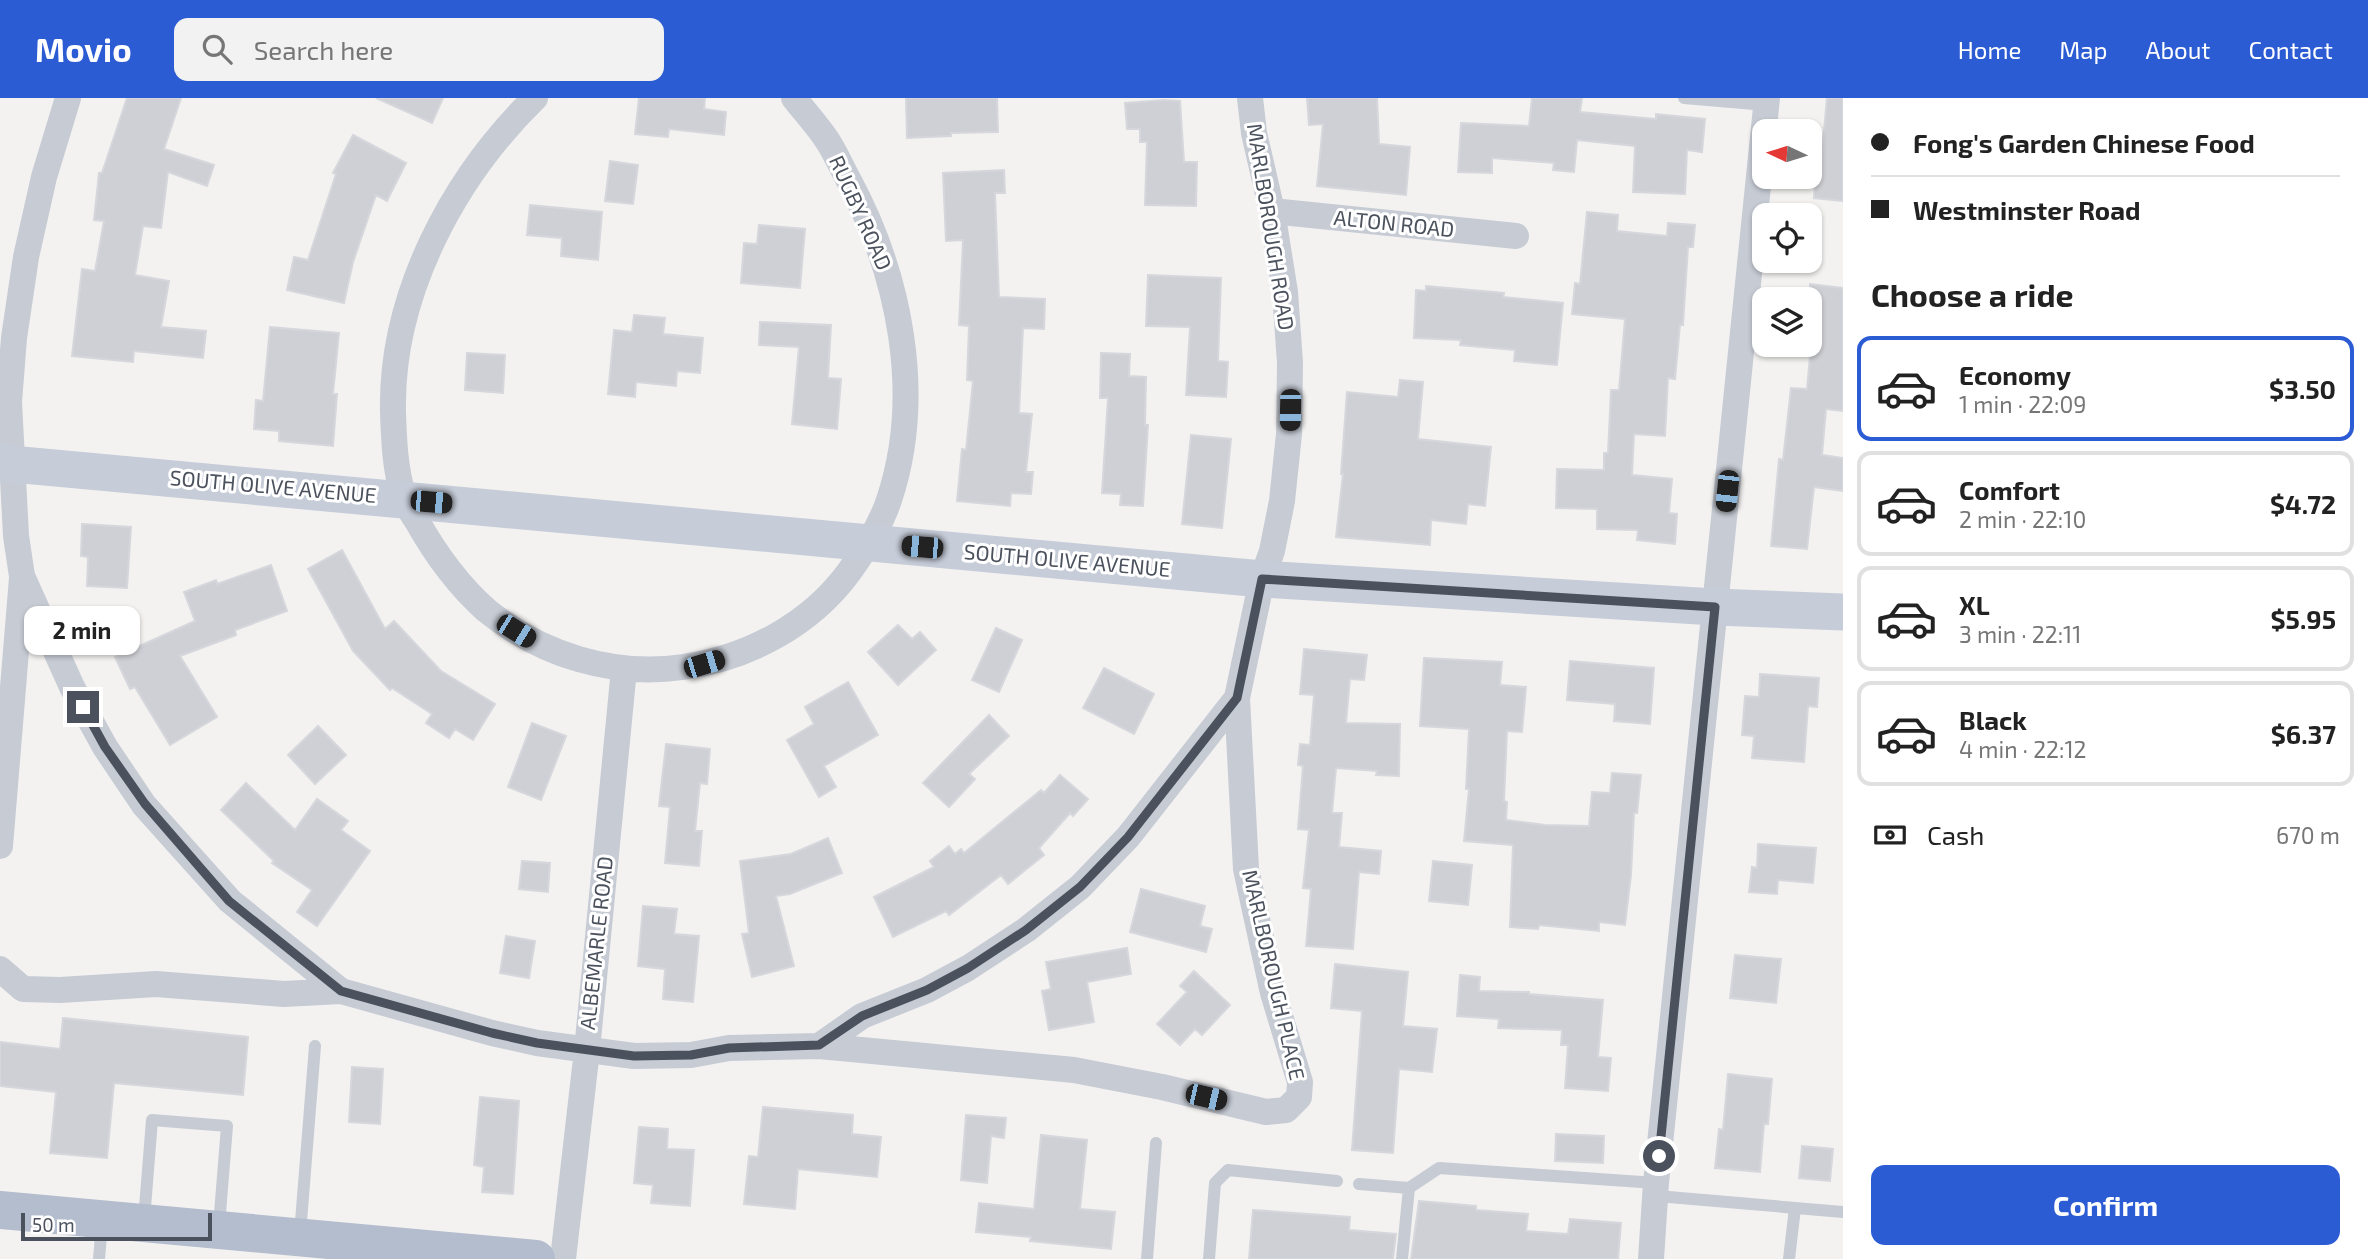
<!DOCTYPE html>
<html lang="en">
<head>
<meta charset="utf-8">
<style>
	:root { --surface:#fff; --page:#f2f2f2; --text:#222; --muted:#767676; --line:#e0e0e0; --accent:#2b5cd4 }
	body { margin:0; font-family:"Exo 2",sans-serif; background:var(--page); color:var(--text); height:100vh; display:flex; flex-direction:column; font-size:26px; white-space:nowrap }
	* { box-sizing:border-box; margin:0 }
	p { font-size:23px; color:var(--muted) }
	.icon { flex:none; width:38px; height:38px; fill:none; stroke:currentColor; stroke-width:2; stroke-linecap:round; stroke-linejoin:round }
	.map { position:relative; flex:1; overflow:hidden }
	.side { display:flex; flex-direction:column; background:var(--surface); width:525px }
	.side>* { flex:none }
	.hud { display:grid; align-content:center; height:154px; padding:0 28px; background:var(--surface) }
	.needle { width:46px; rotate:274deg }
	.tools { position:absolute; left:1752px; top:21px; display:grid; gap:14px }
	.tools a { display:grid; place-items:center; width:70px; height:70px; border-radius:14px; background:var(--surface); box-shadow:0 2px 5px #0004; font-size:35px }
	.scale { position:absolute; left:21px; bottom:18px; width:191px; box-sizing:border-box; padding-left:7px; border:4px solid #4b525d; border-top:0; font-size:19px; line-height:24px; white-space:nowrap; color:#4b525d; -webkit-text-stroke:5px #fff; paint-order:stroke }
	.end { position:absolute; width:32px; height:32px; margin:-16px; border:9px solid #4b525d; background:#fff; box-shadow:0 0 0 4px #fff }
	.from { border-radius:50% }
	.bubble { position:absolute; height:49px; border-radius:14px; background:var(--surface); box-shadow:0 2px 5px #0004; font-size:23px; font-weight:700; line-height:49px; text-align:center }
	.car { position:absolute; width:21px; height:42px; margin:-21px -10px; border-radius:9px; box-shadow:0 0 5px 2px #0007; background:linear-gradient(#222 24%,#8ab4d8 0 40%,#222 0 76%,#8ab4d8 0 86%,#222 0) }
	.hud b { display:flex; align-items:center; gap:24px; height:66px; font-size:26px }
	.hud b+b { border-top:2px solid var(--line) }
	.hud i { width:18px; height:18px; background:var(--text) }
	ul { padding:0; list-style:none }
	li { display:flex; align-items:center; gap:21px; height:105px; margin:0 14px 10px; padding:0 14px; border:4px solid var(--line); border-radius:14px }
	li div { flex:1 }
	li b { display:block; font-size:26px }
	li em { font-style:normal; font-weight:700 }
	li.active { border-color:var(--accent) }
	li>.icon { width:63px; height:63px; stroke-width:1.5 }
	h2 { padding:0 28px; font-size:32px; line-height:84px }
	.pay { display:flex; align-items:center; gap:18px; height:77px; padding:0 28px; font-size:26px }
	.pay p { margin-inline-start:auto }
	.action { display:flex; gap:14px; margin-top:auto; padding:14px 28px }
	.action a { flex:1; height:80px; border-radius:14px; background:var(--accent); color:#fff; font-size:28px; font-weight:700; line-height:80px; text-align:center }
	header { display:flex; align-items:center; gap:42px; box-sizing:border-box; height:98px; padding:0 35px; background:var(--accent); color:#fff }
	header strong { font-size:33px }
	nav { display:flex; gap:38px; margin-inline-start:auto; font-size:24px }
	.search { width:490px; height:63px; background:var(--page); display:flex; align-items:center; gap:18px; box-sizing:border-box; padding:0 24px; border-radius:14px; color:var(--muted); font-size:26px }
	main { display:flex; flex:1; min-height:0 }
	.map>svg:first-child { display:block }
</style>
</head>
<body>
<header>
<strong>Movio</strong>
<div class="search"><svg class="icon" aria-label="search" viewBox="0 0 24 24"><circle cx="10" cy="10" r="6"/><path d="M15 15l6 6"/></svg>Search here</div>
<nav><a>Home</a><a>Map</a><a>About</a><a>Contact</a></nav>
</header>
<main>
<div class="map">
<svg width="1843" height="1161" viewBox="0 0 1843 1161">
	<rect width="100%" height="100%" fill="#f3f2f1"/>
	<!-- building -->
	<path fill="#cfd0d5" stroke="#d6d7dc" stroke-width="2" d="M127,0H181L164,51L214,67L207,88L168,74L161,130L143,128L135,177L169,183L161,229L206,233L203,260L134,253L133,264L72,258L82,171L95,173L104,123L94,122L99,75H102Z
		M376,0H443L432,25Z
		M639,0H705L704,11L726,14L724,37L669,31L668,39L635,36Z
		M906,0H997L998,34L951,35V38L907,40Z
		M1307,0H1377L1379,46L1410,49L1406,97L1317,88L1323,26L1309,27Z
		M1532,0H1582L1580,14L1656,21V16L1705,21L1702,54L1687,52L1685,96L1633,94L1635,48L1577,42L1574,74L1553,72L1554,65L1492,60V75L1458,74L1461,25L1529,28Z
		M1827,0H1843V103L1814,100L1816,66H1821Z
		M1164,2L1180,3L1184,64H1197L1196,108L1145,107L1147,44H1140V31H1127L1125,5Z
		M353,37L406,65L387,103L376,97L353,164L344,205L287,192L294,159L308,162L336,76L333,75Z
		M610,63L638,67L633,106L605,103Z
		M1004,72L1005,95H995L999,199L1045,201L1044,231L1023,230L1019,315L1032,316L1026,374H1033L1031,396L1011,395L1010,408L957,403L962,351L966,352L973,283L967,282L969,228L959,227L963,142L946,143L943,75Z
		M530,107L602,114L598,162L561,158L562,140L527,137Z
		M1587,114L1618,117L1617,133L1667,138L1668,125L1695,127L1693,149H1688L1683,227H1680L1675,281L1668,280L1665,338L1634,336L1632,377L1672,381L1669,415L1677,416L1675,446L1637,442L1638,432L1597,431V411L1556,410L1557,371L1604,372V355H1608L1611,292H1619L1625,221L1572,216L1575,185L1580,186Z
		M759,127L805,131L800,190L741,185L744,145L757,146Z
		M1148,177L1221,180L1218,263L1228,264L1226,299L1186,297L1190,229L1146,228Z
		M1810,186L1843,190V313L1826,311L1822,357L1843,360V393L1814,389L1807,451L1771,448L1779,361L1783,362L1791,290L1807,291L1813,225L1810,224Z
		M1426,188L1504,195L1503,199L1563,205L1557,267L1514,263L1515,252L1460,247L1461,242L1414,240L1416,192L1426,193Z
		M634,217L665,220L663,236L703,240L700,275L677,273L676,288L636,284L635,299L608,296L614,232L632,234Z
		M760,224L831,227L828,280L841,281L837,331L792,326L799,249L759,247Z
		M270,229L339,235L333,296H337L333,348L279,343V333L254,331L256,302L263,303Z
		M467,255L505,257L503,295L465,292Z
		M1101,255L1130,256L1129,278L1146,279L1145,327H1148L1143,408L1120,407L1121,396L1102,395L1108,300H1100Z
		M1400,282L1423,284L1418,341L1491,349L1485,408L1468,406L1466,426L1431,422L1430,447L1336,439L1343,376H1341L1347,294L1398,299Z
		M1191,337L1231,341L1222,430L1182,426Z
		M82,426L131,429L127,490L87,488L88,459L81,458Z
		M342,452L385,531L394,523L441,573L495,606L473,642L455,631L449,640L426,625L432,616L392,590L390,592L353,553L308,471Z
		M271,467L287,513L235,532L236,537L180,558L217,619L170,647L135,589L130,591L115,559L195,523L184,494L216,482L217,486Z
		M898,527L912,541L920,534L936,552L898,587L868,554Z
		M996,530L1022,542L999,594L972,582Z
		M1304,551L1367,557L1364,582L1350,581L1346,625L1400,626L1399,678L1376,677L1377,673L1336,670L1332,715H1342L1339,749L1381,753L1379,776L1359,774L1353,851L1306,848L1311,791L1303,790L1309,732L1298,731L1303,668L1298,667L1300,646L1310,647L1314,597L1300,596Z
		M1424,560L1502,564L1500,587L1526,589L1522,634L1507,633L1504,703L1507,704L1506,722L1545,727L1589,728L1592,694L1610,695L1612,675L1641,677L1637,715H1634L1631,777L1625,827L1599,824V833L1539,827L1538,831L1510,829L1513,747L1464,743L1469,691H1466L1469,631L1420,628Z
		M1570,563L1654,570L1650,626L1614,623L1615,606L1567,602Z
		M1104,570L1154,596L1134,636L1083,610Z
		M1760,576L1819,580L1817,609L1808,608L1804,664L1752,660L1754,638L1742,637L1745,598L1759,599Z
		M848,584L878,637L824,668L836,689L819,699L787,642L814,626L805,609Z
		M989,617L1009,638L969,676L975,681L949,709L923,685Z
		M532,625L566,638L541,702L508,689Z
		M318,628L346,657L315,686L288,657Z
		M666,646L710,651L707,686L700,685L695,733H702L699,768L665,765L670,709L659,708Z
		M1060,677L1088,701L1073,718L1070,715L1039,750L1044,757L1008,786L1001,777L949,817L946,813L893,839L874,799L934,769L930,763L949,748L955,756L961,751L964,755L1041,692L1044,695Z
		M246,685L295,732L317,701L348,723L341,732L370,753L317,828L297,814L312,792L272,765L274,763L221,712Z
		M828,740L842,775L790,796L776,798L794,868L752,879L742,836L749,835L740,763L791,756Z
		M1758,746L1816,750L1813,785L1778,782L1777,796L1749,794L1752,769L1757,770Z
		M522,763L550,765L548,794L519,791Z
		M1433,763L1472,767L1468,807L1429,803Z
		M1141,791L1205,808L1200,828L1212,831L1206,854L1130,834Z
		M643,808L677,811L674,836L699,838L693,904L663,901L665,871L638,868Z
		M506,838L535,843L529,880L500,875Z
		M1127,850L1131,876L1087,884L1094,924L1049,932L1042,893L1051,891L1046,864Z
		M1735,857L1781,861L1776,905L1730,900Z
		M1335,866L1408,874L1403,928L1437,931L1432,974L1399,971L1393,1055L1352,1052L1362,913L1331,910Z
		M1194,873L1230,907L1202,937L1195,931L1180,947L1157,926L1187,894L1180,888Z
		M1460,877L1480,879L1479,893L1529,894V896L1603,902L1598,959L1611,960L1608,993L1565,990L1568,947H1561L1562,932L1498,930L1499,921L1457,918Z
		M63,920L248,939L243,997L114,985L107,1060L50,1055L56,994L0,988V944L60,951Z
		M352,969L383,971L380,1026L349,1024Z
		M1728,976L1772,981L1768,1026H1764L1760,1074L1715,1070L1719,1031L1723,1032Z
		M480,999L519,1003L513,1096L482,1094L484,1069L474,1067Z
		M763,1009L853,1017L852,1036L881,1039L877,1079L798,1071L795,1111L744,1106L749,1058L758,1059Z
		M966,1017L1006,1020L1004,1040L991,1038L987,1085L961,1082Z
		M639,1029L668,1031L667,1051L694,1052L690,1108L651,1105L653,1087L634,1085Z
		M1556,1036L1604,1038L1603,1065L1555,1063Z
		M1041,1037L1087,1042L1080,1111L1115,1114L1111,1151L1030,1143L1031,1139L976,1134L979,1105L1034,1111Z
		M1802,1048L1833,1051L1830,1083L1799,1080Z
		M1419,1103L1476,1108V1112L1528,1116L1526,1133L1568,1136L1570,1121L1621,1125L1618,1161H1411Z
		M1253,1112L1350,1119L1349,1132L1396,1136L1393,1161H1249Z"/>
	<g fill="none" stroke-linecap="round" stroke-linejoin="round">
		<!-- lane -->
		<path stroke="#c6cbd4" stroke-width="12" d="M1684,0L1766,7
			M1359,1086L1409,1090L1439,1070L1656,1085
			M1657,1098L1843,1114
			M144,1122L152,1022L227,1028L219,1128
			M300,1136L315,948
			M99,1161L102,1126
			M1147,1161L1156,1045
			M1209,1161L1215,1085L1228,1072L1337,1083
			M1402,1161L1409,1090
			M1789,1161L1795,1110"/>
		<!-- street -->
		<path stroke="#c6cbd4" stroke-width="26" d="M68,0L44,79L26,159L14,240L9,304L16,438L22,478L72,589L105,649L144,707L230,803L341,893L492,935L537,945L634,958L691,957L729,950L819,948L862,918L927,892L968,870L1026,832L1080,789L1128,739L1237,600L1262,481L1272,453L1282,403L1289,336L1290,265L1285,194L1272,113L1254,35L1250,0
			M535,0C453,80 390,198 393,315C394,343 395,370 403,397C405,406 412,415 417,423C436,457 457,486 486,512C541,557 613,579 683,569C748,560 810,527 849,474C865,452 880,429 889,402C924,297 900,177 848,81C841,68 835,54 827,42C817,27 805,14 794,0
			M1272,113L1516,138
			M0,748L22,480
			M0,871L23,891L60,892L156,886L284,896L341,893
			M819,948L1074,972L1162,989L1266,1014L1286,1012L1299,999L1300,984L1273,895L1246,771L1237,600
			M563,1161L587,952L624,571
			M1651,1161L1656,1085L1767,0"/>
		<!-- secondary -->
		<path stroke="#c6ccd8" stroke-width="37" d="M0,365L1262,481L1715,509L1843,514"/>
		<!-- primary -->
		<path stroke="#b4bdcd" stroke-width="38" d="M0,1112L536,1161"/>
	</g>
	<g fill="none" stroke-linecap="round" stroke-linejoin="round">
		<!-- route -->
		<path stroke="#4b525d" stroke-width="9" d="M83,609L105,649L145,706L229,803L341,893L492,935L537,945L634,958L691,957L729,950L819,947L862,918L927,892L968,870L1026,832L1080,789L1128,739L1237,600L1262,481L1715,509L1659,1058"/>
	</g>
	<g text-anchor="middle" stroke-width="6" stroke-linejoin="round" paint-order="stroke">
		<!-- street labels -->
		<g font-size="21" fill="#4b525d" stroke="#fff">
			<text transform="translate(860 115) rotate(66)" y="7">RUGBY ROAD</text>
			<text transform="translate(1394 126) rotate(6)" y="7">ALTON ROAD</text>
			<text transform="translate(1270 129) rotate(81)" y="7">MARLBOROUGH ROAD</text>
			<text transform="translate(273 389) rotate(5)" y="7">SOUTH OLIVE AVENUE</text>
			<text transform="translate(1067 463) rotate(5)" y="7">SOUTH OLIVE AVENUE</text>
			<text transform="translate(597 845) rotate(-84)" y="7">ALBEMARLE ROAD</text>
			<text transform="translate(1273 877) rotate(77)" y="7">MARLBOROUGH PLACE</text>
		</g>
	</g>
</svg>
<div class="tools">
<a><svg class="needle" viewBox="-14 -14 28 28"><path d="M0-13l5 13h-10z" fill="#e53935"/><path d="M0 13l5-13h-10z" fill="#767676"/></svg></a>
<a><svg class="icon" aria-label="locate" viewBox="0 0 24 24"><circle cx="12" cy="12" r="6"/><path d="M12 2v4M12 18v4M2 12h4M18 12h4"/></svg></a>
<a><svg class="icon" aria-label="layers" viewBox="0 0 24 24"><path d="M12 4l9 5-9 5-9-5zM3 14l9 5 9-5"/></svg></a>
</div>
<div class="scale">50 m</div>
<i class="end from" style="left:1659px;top:1058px"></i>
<i class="end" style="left:83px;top:609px"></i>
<div class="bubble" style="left:24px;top:508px;width:116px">2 min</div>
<i class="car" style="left:1290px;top:312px;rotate:181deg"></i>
<i class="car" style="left:1727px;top:393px;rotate:186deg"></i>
<i class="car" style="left:431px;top:404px;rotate:95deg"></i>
<i class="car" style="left:922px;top:449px;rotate:275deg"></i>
<i class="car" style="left:516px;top:533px;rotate:122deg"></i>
<i class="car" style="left:704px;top:566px;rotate:73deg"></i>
<i class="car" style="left:1206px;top:999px;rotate:103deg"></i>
</div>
<section class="side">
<div class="hud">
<b><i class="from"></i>Fong's Garden Chinese Food</b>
<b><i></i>Westminster Road</b>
</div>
<h2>Choose a ride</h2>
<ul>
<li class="active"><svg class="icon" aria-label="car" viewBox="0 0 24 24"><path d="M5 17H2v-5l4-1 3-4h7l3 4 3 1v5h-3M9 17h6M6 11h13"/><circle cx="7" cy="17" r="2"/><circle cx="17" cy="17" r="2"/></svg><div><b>Economy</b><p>1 min · 22:09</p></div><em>$3.50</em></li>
<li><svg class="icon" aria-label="car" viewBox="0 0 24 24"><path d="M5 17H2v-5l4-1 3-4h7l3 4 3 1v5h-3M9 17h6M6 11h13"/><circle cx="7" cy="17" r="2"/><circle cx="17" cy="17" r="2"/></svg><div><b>Comfort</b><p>2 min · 22:10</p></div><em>$4.72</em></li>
<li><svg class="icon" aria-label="car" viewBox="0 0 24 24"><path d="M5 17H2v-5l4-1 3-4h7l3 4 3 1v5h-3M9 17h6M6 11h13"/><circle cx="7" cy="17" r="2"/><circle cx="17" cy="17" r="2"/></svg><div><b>XL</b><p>3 min · 22:11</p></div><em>$5.95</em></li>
<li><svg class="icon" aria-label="car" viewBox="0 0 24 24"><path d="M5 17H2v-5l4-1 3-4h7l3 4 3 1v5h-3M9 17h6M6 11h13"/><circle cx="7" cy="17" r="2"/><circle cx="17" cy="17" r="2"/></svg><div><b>Black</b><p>4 min · 22:12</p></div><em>$6.37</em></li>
</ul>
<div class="pay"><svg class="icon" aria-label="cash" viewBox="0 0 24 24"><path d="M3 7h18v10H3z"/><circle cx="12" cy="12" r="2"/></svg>Cash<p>670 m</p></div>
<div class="action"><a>Confirm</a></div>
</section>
</main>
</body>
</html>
